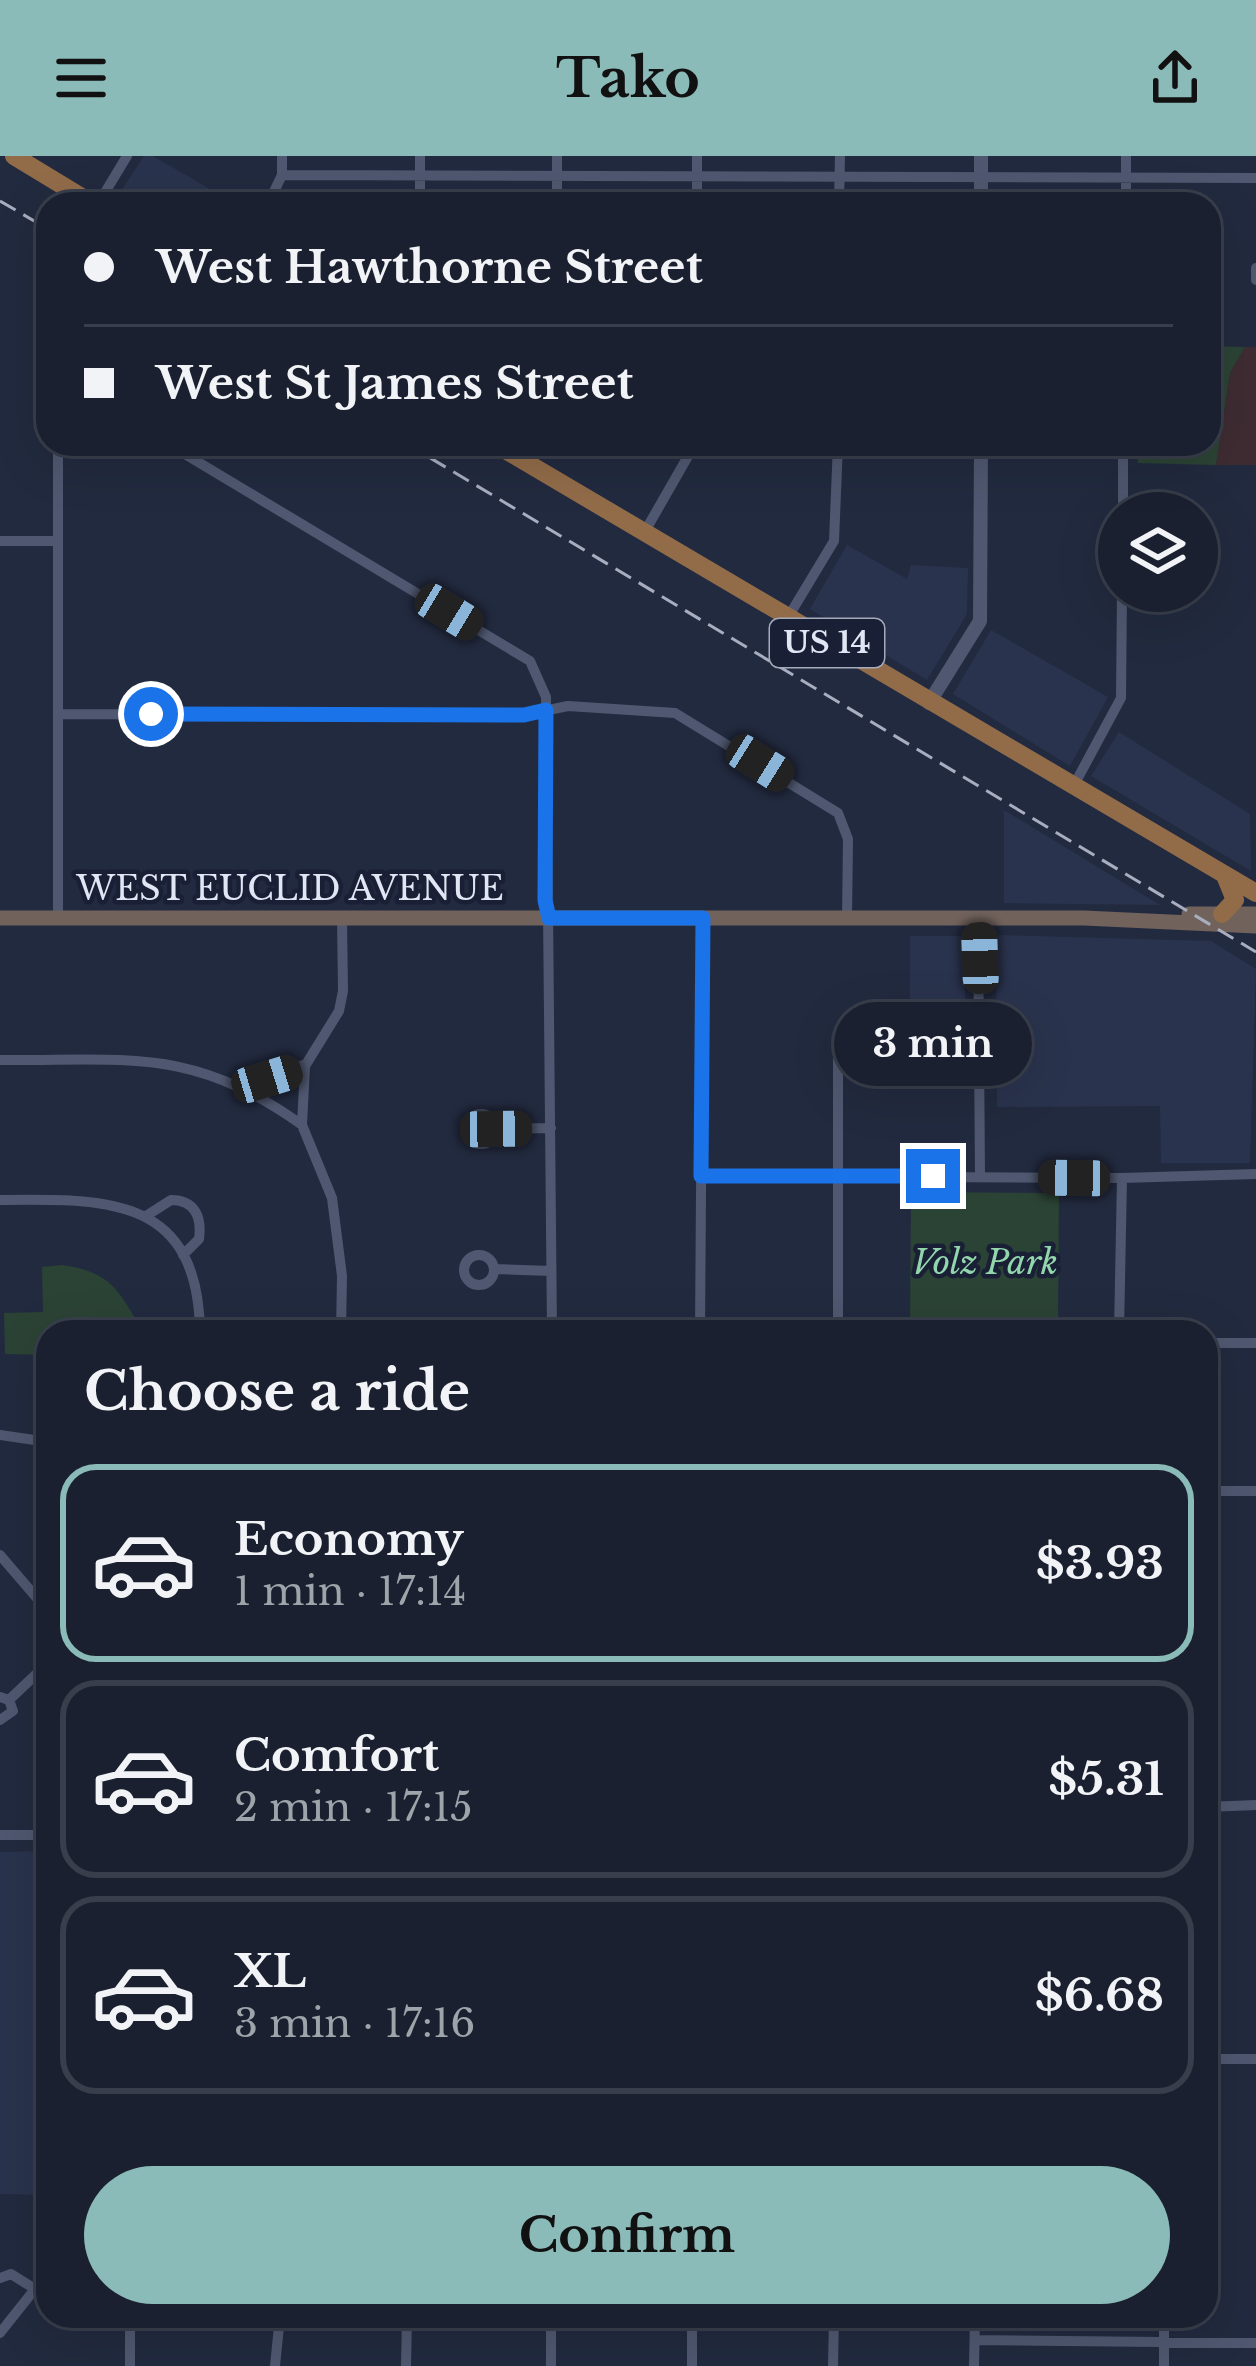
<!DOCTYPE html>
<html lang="en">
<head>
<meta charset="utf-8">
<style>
	:root { --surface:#1a202f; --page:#272d3b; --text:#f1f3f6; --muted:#9fa3aa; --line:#383e4b; --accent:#8bbbb9 }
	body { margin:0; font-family:"Libre Baskerville",serif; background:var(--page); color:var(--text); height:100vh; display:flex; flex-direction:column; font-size:45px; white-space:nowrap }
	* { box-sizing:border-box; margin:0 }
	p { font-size:39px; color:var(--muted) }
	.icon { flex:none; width:66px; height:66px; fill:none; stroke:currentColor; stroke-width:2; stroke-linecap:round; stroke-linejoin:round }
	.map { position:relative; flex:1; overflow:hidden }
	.panel { position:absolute; left:36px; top:1164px; width:1182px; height:1008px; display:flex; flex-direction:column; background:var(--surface); border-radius:36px; box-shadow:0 12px 48px #0002,0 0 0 3px var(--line) }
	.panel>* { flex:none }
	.hud { position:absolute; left:36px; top:36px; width:1185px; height:264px; border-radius:36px; box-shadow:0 12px 48px #0002,0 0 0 3px var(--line); display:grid; align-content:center; height:264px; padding:0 48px; background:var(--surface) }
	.controls { position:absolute; left:1098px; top:336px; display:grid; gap:24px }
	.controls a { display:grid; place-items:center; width:120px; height:120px; border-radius:50%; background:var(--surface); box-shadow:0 12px 48px #0002,0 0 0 3px var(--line); font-size:60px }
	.end { position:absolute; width:54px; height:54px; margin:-27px; border:15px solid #1a73e8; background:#fff; box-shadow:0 0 0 6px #fff }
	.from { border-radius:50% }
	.bubble { position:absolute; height:84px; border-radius:42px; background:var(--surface); box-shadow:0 12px 48px #0002,0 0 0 3px var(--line); font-size:39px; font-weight:700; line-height:84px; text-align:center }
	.car { position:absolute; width:36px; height:72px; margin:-36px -18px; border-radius:15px; box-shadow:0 0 9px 3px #0007; background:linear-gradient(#222 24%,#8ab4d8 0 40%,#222 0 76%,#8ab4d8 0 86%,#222 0) }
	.hud b { display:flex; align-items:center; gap:42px; height:114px; font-size:45px }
	.hud b+b { border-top:3px solid var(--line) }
	.hud i { width:30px; height:30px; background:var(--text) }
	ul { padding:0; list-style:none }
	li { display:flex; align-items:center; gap:36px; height:198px; margin:0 24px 18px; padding:0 24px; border:6px solid var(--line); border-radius:36px }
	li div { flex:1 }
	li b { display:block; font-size:45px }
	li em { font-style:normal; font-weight:700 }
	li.active { border-color:var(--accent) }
	li>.icon { width:108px; height:108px; stroke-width:1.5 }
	h2 { padding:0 48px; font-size:54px; line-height:144px }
	.action { display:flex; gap:24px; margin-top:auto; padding:24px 48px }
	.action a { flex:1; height:138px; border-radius:72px; background:var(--accent); color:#111; font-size:48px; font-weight:700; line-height:138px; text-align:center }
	header { display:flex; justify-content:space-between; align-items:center; height:156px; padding:0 48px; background:var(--accent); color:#111; font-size:54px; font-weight:700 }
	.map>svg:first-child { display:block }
</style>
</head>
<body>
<header><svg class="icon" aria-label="menu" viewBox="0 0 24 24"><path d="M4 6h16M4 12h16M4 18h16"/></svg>Tako<svg class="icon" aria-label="share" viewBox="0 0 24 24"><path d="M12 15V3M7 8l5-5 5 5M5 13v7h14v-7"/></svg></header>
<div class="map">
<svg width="1256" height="2210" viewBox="0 0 1256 2210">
	<rect width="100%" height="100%" fill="#222a3f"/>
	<!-- built -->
	<path fill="#2a334d" d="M144,0H153L236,48H136L119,38Z
		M847,389L907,423L911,409L968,412L967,458L927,524L810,453Z
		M991,474L1108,541L1070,610L953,538Z
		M1119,576L1250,658L1251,715L1091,620Z
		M1004,654L1160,749L1004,747Z
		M996,779L1211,785L1256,813L1250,1007H1161L1160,950L997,951Z
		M910,780H965V908L910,907Z
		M48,1695V2039L0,2038V1696Z"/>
	<!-- education -->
	<path fill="#3f2c33" d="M1245,191H1256V309H1216L1230,217Z"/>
	<!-- green -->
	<path fill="#2b4335" d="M1209,190L1245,191L1230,217L1216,309L1138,307V288H1209Z
		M911,1036L1059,1037L1058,1176H910Z
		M62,1109C112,1116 119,1135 143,1176H189H48V1199L5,1198L4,1157L43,1156L42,1111Z"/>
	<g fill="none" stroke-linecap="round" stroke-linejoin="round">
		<!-- minor -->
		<path stroke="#4f5870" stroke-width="10" d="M420,0V48
			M697,0V48
			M282,19L1256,22
			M98,48L127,0
			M268,48L282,19V0
			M557,48V0
			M839,48L840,0
			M1126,48V0
			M1256,112V124
			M168,288L530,505L546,541L552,1176
			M1123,357V288
			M644,377L695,288
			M0,385H57
			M787,463L834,385L838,288
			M58,558L524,559L568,550L675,557L838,657L848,683L847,762
			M1073,631L1121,542L1122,435
			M58,762V288
			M978,762L980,1020
			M0,904C130,905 191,890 302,969
			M238,925L267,923L306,908
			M466 973a15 15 0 1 1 30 0a15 15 0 1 1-30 0Z
			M496,973L551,972
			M701,1020L1122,1022L1256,1018
			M0,1044C106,1043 198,1039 200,1176
			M146,1060L171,1044C195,1044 202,1061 199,1083L183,1099
			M464 1114a15 15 0 1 1 30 0a15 15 0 1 1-30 0Z
			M495,1113L551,1115
			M341,1176L342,1120L332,1042L302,969L305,910L339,855L343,835L342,762
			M700,1176L703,762
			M838,1176V904
			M1119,1176L1122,1022
			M1206,1187H1256
			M0,1279L48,1286
			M1206,1335H1256
			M0,1399L48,1455
			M0,1541L9,1544L13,1555L0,1564
			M9,1544L48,1507
			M1206,1651L1256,1649
			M0,1679H48
			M1206,1903H1256
			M0,2122L11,2118L35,2133
			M0,2177L35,2133L48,2127
			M975,2184L1256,2187
			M130,2210V2160
			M275,2210L280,2160
			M406,2210L407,2160
			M551,2210V2160
			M692,2210V2160
			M833,2210L834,2160
			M974,2210L975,2160
			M1164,2210V2160"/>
		<!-- tertiary -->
		<path stroke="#4f5870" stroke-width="14" d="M981,48V0
			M929,547L980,465L981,288"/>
		<!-- secondary -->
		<path stroke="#71625c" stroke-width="15" d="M1189,758H1256
			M0,762H1084L1256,770"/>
		<!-- primary -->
		<path stroke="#926c49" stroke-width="18" d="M14,0L93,48
			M495,288L1256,737
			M1222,758L1235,744L1226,722"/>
		<!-- rail -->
		<path stroke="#a8aebf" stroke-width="3" stroke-dasharray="18 9" stroke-linecap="butt" d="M0,45L48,73
			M407,288L1256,796"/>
	</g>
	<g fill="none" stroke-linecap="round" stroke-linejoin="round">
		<!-- route -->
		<path stroke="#1a73e8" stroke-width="15" d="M151,558L524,559L546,554L545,744L549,762H703L701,1020H933"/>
	</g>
	<g text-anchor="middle" stroke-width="9" stroke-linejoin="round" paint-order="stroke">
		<!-- shield labels -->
		<rect fill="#192035" stroke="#a5abbb" stroke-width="3" x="770" y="463" width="114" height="48" rx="9"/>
		<g font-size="30" font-weight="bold" fill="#e1e6f5">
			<text x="827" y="497">US 14</text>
		</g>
		<!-- street labels -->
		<g font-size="33" fill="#e1e6f5" stroke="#192035">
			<text x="290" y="744">WEST EUCLID AVENUE</text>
		</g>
		<!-- park labels -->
		<g font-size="33" font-style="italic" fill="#93d5ad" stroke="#192035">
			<text x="985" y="1118">Volz Park</text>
		</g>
	</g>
</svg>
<div class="controls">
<a><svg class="icon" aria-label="layers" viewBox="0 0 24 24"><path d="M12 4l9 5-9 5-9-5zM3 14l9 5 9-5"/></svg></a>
</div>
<i class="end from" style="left:151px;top:558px"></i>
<i class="end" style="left:933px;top:1020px"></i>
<div class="bubble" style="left:834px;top:846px;width:198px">3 min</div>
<i class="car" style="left:449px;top:456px;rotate:121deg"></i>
<i class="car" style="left:760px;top:607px;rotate:122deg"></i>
<i class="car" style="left:980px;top:802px;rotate:358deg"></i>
<i class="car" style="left:267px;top:923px;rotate:73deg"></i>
<i class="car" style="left:496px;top:973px;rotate:89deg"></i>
<i class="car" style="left:1074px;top:1022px;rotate:271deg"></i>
<div class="hud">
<b><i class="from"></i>West Hawthorne Street</b>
<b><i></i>West St James Street</b>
</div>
<section class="panel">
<h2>Choose a ride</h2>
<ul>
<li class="active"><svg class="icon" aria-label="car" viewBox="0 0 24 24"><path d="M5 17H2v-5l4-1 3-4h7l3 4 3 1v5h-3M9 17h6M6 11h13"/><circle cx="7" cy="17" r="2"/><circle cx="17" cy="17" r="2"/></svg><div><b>Economy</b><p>1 min · 17:14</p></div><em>$3.93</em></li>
<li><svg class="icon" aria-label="car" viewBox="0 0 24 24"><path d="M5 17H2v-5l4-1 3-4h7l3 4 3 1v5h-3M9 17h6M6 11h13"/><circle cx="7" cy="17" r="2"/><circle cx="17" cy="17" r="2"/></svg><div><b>Comfort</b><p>2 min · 17:15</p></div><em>$5.31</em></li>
<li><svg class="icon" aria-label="car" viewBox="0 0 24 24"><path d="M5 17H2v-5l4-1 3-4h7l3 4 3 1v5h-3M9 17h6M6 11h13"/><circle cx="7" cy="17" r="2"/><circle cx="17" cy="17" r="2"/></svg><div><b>XL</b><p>3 min · 17:16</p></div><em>$6.68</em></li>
</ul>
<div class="action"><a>Confirm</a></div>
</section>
</div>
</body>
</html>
